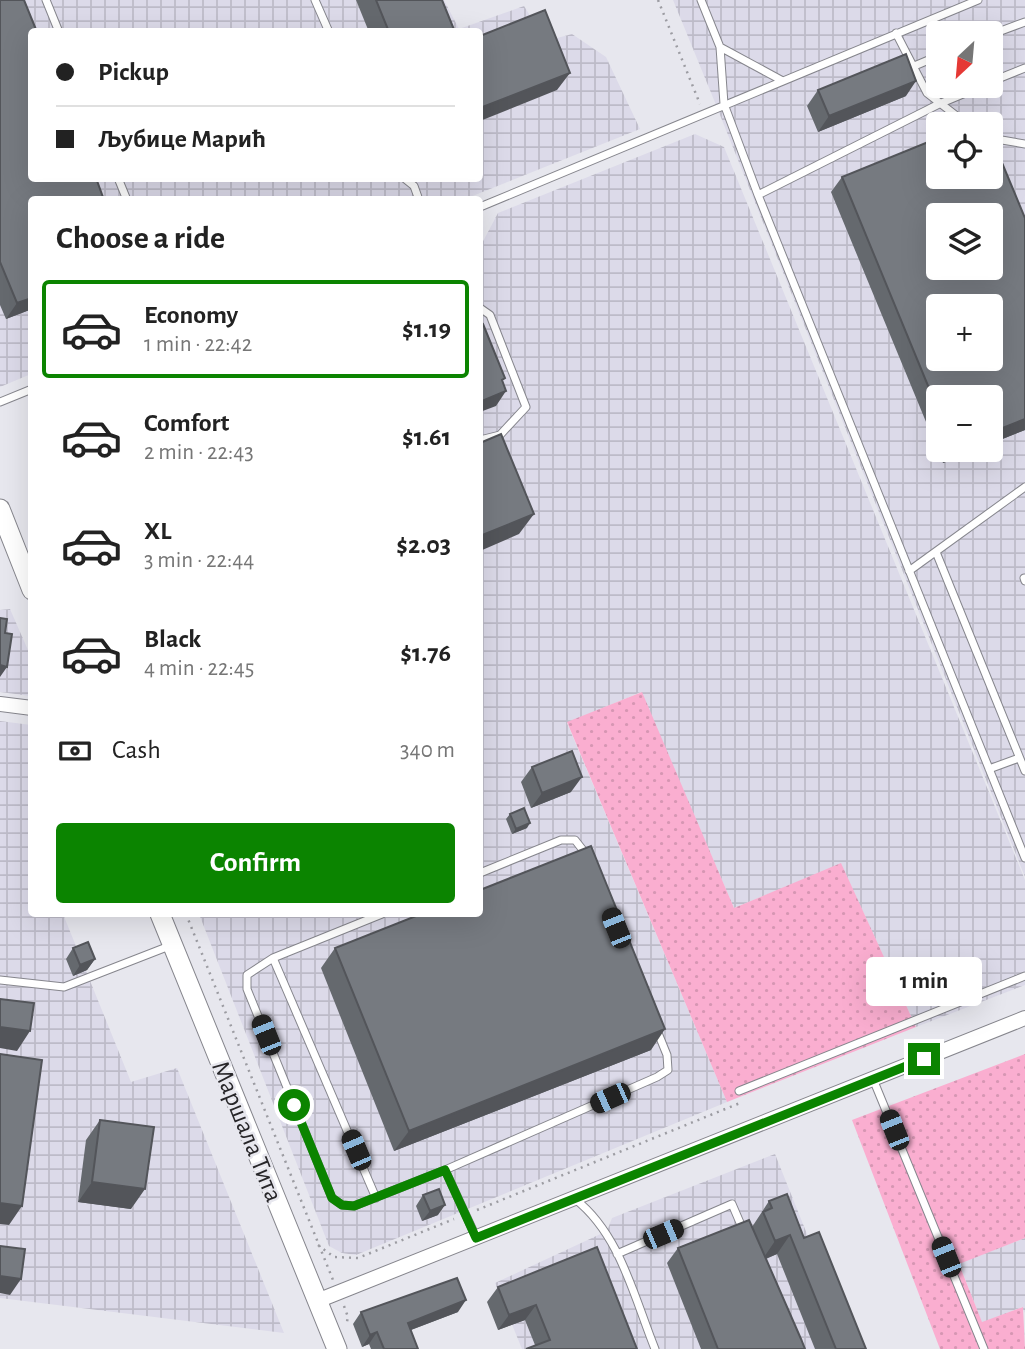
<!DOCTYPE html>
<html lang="en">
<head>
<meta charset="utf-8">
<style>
	:root { --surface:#fff; --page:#f6f6f6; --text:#222; --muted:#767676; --line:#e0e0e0; --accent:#0b8400 }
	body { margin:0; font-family:"Alegreya Sans",sans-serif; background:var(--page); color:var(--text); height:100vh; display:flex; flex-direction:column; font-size:26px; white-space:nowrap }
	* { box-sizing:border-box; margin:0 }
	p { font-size:23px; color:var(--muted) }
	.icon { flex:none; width:38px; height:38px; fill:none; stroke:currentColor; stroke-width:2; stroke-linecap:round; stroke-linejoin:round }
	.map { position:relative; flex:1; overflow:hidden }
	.details { position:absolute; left:28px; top:196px; width:455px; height:721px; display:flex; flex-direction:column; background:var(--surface); border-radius:7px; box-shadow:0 7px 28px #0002 }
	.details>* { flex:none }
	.hud { position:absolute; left:28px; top:28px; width:455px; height:154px; border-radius:7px; box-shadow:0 7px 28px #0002; display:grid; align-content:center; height:154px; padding:0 28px; background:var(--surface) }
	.needle { width:46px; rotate:206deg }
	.buttons { position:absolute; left:926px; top:21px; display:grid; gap:14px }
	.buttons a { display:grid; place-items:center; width:77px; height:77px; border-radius:7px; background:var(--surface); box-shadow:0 7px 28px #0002; font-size:35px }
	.end { position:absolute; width:32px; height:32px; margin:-16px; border:9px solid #0b8400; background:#fff; box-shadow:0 0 0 4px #fff }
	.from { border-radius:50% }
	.bubble { position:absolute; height:49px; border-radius:7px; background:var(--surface); box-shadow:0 7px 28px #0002; font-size:23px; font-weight:600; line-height:49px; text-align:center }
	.car { position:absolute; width:21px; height:42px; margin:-21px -10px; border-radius:9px; box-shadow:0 0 5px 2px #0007; background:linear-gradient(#222 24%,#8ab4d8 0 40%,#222 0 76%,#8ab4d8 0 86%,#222 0) }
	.hud b { display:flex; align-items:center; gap:24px; height:66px; font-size:26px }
	.hud b+b { border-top:2px solid var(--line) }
	.hud i { width:18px; height:18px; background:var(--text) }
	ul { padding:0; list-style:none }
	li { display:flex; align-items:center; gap:21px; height:98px; margin:0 14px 10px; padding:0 14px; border:4px solid transparent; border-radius:7px }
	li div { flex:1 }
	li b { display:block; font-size:26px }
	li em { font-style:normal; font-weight:600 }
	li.on { border-color:var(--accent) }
	li>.icon { width:63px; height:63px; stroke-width:1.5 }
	h2 { padding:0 28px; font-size:32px; line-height:84px }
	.pay { display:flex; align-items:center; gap:18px; height:77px; padding:0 28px; font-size:26px }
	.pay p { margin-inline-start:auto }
	.button { display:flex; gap:14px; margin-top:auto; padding:14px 28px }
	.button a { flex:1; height:80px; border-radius:7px; background:var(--accent); color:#fff; font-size:28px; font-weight:600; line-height:80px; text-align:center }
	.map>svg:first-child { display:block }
</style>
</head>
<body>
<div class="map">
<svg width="1025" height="1349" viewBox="0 0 1025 1349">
	<defs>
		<pattern id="industrial-grid" width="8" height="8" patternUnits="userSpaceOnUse" patternTransform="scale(1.75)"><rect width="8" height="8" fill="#dcdae9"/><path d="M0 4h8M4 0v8" fill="none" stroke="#bdbbc8"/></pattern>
		<pattern id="grass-dots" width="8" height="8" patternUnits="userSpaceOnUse" patternTransform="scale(1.75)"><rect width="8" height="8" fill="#faaed0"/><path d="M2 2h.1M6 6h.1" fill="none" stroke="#d696b3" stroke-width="1.8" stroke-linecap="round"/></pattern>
	</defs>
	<rect width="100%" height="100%" fill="#e7e7ee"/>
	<!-- industrial -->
	<path fill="url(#industrial-grid)" fill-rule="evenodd" d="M0,0H444L459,29L524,6L546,41L572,34L606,57L640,129L465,199L32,200L31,374L0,387ZM32,32H480V178H32Z
		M673,0H1025V877L714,100ZM938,33H990V86H938ZM938,124H990V177H938ZM938,215H990V268H938ZM938,306H990V359H938ZM938,397H990V450H938Z
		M695,134L724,147L1025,880V985L916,1027L841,864L734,908L641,692L567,723L727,1102L356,1255L342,1253L329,1246L199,914H480V247L498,213Z
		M10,609L31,657V696L0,692V610Z
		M0,721L31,725L32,914H63L131,1082L177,1068L284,1333L0,1298Z
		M775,1154L853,1349H522L495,1283L607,1231L612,1218Z
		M1025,1238V1313L1022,1307L982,1323L959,1263Z"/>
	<!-- grass -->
	<path fill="url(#grass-dots)" d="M642,692L734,908L841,863L916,1027L727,1102L567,722Z
		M1025,1054V1238L959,1264L982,1322L1023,1307L1025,1349H940L852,1120Z"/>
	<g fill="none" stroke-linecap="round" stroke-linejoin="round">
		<!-- service casing -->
		<g stroke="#86868d" stroke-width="9">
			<path id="service" d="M46,0L59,32
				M315,0L329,32
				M701,0L720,47L724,104L758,195L1025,858
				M896,33L927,93L967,124
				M990,35L1025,22
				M720,47L781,80
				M912,67L938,56
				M990,82L1025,68
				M990,138L1025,144
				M118,178L127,200
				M404,178L414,186L419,200
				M758,195L939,104L982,86
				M480,207L978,0
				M480,308L490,315L526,407L500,435L480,440
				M0,402L32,389
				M936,552L1025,771
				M909,571L1025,487
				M1024,578L1025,581
				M989,769L1019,758
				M480,873L561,840H575L586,854
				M382,914L273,958L247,975V989L332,1198L342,1205L354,1206L445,1170
				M273,958L376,1198
				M0,980L64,987L172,945
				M873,1079L984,1349
				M739,1091L1025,976
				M575,1199C620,1234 634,1297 655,1349
				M476,1237L445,1170L657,1077L668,1070L667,1055L656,1028
				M617,1254L732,1204L744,1232"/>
		</g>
		<!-- minor casing -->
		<g stroke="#86868d" stroke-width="16">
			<path id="minor" d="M0,704L32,708
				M317,1301L1025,1018"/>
		</g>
		<!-- secondary casing -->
		<g stroke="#86868d" stroke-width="21">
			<path id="secondary" d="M0,509L32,590
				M160,914L337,1349"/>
		</g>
		<!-- path -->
		<path stroke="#9c9ca2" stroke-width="2.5" stroke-dasharray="2 5" stroke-linecap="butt" d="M658,0L700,104
			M186,914L333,1280
			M477,1210L740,1103
			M318,1245L334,1257L358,1258L454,1219
			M344,1306L348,1317L346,1326"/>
		<!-- service -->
		<use href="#service" stroke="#fff" stroke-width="7"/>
		<!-- minor -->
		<use href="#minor" stroke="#fff" stroke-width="14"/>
		<!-- secondary -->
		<use href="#secondary" stroke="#fff" stroke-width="19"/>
	</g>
	<!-- wall -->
	<path fill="#65696e" d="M0,0L32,200V309L6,319L0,305Z
		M356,0H442L455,32H369Z
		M818,90L906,96L818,132L807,106Z
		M842,177L1025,218V430L990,444V397H938V450H976L943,463L831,192Z
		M532,767L571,792L531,808L521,782Z
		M510,814L527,828L512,834L506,819Z
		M73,948L95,959L87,970L73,976L66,959Z
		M335,948L651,1050L394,1151L321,968Z
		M100,1120L131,1209L78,1202L86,1140Z
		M423,1195L438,1215L422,1221L416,1206Z
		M769,1201L804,1238L866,1349H815L777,1254L766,1259L805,1349H701L667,1263L678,1248L752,1227Z
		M498,1287L637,1349L535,1345L525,1320L498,1330L487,1302Z
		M361,1312H458L411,1330L418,1349H371L369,1344L362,1347L353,1324Z"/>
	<!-- shaded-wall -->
	<path fill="#53555a" d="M570,73L557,90L480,121V108Z
		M916,81L906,96L818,132L829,116Z
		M32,298V309L6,319L17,303Z
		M506,391L496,406L480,412V405L482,401Z
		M1025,419V430L990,444V433Z
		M952,450H976L943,463Z
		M534,514L519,534L480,551V536Z
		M0,665L7,667L0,677Z
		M582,777L571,792L531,808L542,793Z
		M530,823L527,828L512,834L516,829Z
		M95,959L87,970L73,976L80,965Z
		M0,1027L30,1031L17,1051L0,1048Z
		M665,1029L651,1050L394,1151L409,1131Z
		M92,1182L145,1189L131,1209L78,1202Z
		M0,1203L22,1206L9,1225L0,1224Z
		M445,1205L438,1215L422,1221L430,1211Z
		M790,1235L777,1254L762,1260L775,1241Z
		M0,1276L21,1279L10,1295L0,1293Z
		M466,1300L458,1312L400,1334L408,1323Z
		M536,1305L525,1320L498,1330L509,1315Z
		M377,1332L369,1344L362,1347L370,1335Z"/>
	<!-- building -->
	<path fill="#767a80" stroke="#53555a" stroke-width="2" fill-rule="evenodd" d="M0,0H24L37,32H32V178H96L104,200H32V298L17,303L0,262Z
		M376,0H442L455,32H389Z
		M545,10L570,73L480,108V36Z
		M906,54L916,81L829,116L818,90Z
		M984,119L986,124H971Z
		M990,134L1025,218V419L990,433V397H938V410L842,177L938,138V177H990ZM938,215H990V268H938ZM938,306H990V359H938Z
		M483,324L505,378L502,380L506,391L482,401L480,394V325Z
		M501,434L534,514L480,536V443Z
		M0,618L7,619L5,633L12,634L7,667L0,665Z
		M572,751L582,777L542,793L532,767Z
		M524,808L530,823L516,829L510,814Z
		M591,846L665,1029L409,1131L335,948L421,914H480V890Z
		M88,942L95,959L80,965L73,948Z
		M0,999L34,1003L30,1031L0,1027Z
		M0,1054L42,1060L22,1206L0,1203Z
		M100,1120L154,1127L145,1189L92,1182Z
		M439,1189L445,1205L430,1211L423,1195Z
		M787,1194L804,1238L819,1232L866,1349H836L790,1235L775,1241L763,1212L772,1208L769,1201Z
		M749,1220L801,1339L805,1349H718L678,1248Z
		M0,1246L25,1249L21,1279L0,1276Z
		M597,1247L637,1349H526L550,1340L536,1305L509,1315L498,1287Z
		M457,1278L466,1300L408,1323L418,1349H384L377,1332L370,1335L361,1312Z"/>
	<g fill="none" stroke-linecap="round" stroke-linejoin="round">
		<!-- route -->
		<path stroke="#0b8400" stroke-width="9" d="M294,1105L332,1198L342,1205L354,1206L445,1170L476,1238L924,1059"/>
	</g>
	<g text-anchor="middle" stroke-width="5" stroke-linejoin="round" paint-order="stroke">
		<!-- street labels -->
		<g font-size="26" fill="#272629" stroke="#e7e7ee">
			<text transform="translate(248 1131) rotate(68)" y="9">Маршала Тита</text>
		</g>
	</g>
</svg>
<div class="buttons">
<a><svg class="needle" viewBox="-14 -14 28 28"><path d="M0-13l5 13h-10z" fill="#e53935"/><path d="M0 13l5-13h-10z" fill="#767676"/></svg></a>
<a><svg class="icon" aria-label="locate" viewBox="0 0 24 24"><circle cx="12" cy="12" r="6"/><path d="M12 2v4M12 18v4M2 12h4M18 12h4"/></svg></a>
<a><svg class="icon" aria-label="layers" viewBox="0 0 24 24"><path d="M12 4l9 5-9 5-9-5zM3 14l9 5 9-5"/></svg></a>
<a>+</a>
<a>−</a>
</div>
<i class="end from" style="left:294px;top:1105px"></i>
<i class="end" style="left:924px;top:1059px"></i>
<div class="bubble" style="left:866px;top:957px;width:116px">1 min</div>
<i class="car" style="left:616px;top:928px;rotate:338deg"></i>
<i class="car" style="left:266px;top:1035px;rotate:338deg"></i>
<i class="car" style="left:610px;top:1098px;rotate:246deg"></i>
<i class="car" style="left:894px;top:1130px;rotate:338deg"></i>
<i class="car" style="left:356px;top:1150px;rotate:337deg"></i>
<i class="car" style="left:663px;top:1234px;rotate:67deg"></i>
<i class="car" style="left:946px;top:1257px;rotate:338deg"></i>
<div class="hud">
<b><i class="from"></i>Pickup</b>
<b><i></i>Љубице Марић</b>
</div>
<section class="details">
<h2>Choose a ride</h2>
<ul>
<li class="on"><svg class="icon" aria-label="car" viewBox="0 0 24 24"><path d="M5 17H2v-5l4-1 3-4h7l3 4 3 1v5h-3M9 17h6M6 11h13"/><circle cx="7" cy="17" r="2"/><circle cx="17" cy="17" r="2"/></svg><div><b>Economy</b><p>1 min · 22:42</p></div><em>$1.19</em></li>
<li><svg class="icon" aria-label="car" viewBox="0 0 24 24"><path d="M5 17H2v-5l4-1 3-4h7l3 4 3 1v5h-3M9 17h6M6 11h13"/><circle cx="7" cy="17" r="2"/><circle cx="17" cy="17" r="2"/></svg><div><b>Comfort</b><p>2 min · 22:43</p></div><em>$1.61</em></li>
<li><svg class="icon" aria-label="car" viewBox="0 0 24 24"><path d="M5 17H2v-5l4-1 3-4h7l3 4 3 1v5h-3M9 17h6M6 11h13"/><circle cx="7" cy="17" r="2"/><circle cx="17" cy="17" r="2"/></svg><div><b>XL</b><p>3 min · 22:44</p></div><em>$2.03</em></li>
<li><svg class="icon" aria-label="car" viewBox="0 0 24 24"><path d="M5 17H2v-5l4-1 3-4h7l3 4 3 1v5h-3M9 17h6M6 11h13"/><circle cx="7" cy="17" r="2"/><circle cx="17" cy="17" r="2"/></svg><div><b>Black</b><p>4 min · 22:45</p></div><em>$1.76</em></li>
</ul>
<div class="pay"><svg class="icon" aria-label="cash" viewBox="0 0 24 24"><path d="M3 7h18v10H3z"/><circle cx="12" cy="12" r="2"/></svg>Cash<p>340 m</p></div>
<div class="button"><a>Confirm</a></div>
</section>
</div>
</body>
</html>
